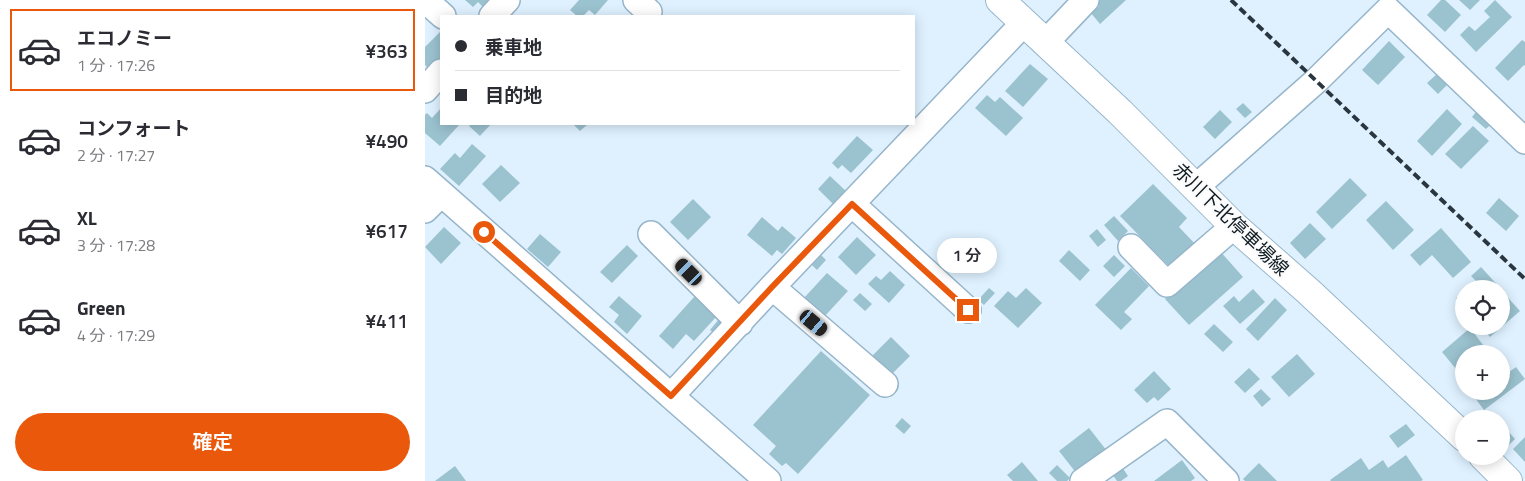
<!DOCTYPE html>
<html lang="ja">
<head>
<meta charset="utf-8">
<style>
	:root { --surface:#fff; --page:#f2f2f3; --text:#2b2b33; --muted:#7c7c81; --line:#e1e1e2; --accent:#ea580c }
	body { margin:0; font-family:"Titillium Web","Noto Sans JP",sans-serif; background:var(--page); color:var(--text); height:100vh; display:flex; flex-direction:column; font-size:19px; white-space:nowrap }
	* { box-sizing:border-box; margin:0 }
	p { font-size:16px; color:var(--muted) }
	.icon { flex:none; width:28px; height:28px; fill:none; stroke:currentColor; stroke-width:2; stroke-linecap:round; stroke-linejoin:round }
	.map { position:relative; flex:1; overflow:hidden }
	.details { display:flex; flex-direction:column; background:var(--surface); width:425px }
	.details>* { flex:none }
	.top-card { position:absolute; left:15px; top:15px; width:475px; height:110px; border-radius:0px; box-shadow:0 2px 12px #0003; display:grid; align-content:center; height:110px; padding:0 15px; background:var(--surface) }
	.buttons { position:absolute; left:1030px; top:280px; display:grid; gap:10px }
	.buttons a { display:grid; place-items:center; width:55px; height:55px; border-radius:50%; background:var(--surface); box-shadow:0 2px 12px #0003; font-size:25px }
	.end { position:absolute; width:22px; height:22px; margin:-11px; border:6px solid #ea580c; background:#fff; box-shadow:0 0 0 2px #fff }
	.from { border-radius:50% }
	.bubble { position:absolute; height:35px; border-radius:18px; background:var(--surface); box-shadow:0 2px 12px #0003; font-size:16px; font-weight:600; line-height:35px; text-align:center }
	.car { position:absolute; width:15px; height:30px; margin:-15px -8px; border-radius:6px; box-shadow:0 0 4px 1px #0007; background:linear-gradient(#222 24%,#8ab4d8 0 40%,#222 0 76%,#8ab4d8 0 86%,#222 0) }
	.top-card b { display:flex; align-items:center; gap:18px; height:48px; font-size:19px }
	.top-card b+b { border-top:1px solid var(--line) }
	.top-card i { width:12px; height:12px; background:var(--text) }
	ul { padding:9px 0 0; list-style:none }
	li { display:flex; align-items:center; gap:15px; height:82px; margin:0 10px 8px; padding:0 5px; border:2px solid transparent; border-radius:0px }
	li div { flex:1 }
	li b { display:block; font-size:19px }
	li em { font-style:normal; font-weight:600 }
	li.current { border-color:var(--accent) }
	li>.icon { width:45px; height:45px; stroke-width:1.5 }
	.primary-button { display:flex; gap:10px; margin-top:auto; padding:10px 15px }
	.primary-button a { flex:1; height:58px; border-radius:30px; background:var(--accent); color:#fff; font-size:20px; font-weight:600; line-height:58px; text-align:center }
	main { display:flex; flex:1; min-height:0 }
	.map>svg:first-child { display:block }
</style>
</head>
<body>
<main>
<section class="details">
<ul>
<li class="current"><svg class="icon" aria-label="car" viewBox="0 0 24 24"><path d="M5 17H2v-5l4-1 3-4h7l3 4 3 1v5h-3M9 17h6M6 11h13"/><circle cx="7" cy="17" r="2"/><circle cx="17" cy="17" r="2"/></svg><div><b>エコノミー</b><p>1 分 · 17:26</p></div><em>¥363</em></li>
<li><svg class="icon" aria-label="car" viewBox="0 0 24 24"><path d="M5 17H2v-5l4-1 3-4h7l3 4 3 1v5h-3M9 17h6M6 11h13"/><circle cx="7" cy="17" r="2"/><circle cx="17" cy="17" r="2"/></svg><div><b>コンフォート</b><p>2 分 · 17:27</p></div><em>¥490</em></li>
<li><svg class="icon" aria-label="car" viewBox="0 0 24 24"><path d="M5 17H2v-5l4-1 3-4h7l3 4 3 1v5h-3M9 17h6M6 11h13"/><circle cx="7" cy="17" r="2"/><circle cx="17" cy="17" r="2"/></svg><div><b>XL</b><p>3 分 · 17:28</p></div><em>¥617</em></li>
<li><svg class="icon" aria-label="car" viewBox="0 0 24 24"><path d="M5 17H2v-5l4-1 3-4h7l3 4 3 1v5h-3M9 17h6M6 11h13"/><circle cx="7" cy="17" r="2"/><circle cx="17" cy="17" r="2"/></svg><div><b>Green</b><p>4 分 · 17:29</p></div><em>¥411</em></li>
</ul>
<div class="primary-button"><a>確定</a></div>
</section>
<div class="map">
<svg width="1100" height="481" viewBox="0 0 1100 481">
	<rect width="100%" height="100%" fill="#dff1ff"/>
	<!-- building -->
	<path fill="#9bc2cf" d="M40,0H66L59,8L53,2L48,7Z
		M154,0H183L170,15L164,10L158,16H152L145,10Z
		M669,0H701L675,24L666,13L674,6Z
		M1016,0H1020L1036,15L1020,32L1002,15Z
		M1034,0H1055L1045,10Z
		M1070,0L1087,17L1051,52L1035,35L1044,26L1050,31L1065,17L1059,11Z
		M16,31V57L4,69L0,65V47Z
		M1097,40L1100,42V66L1099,65L1083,81L1070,68Z
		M964,41L980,57L953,85L937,70Z
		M605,64L623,79L598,107L580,91Z
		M1013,73L1023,84L1013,94L1002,83Z
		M562,95L570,102L575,97L598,118L581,136L550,108Z
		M818,103L827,112L820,118L811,109Z
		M16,108V124L34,125L15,146L0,133V115L2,113L7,118Z
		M1054,108L1069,121L1061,129L1047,117Z
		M1022,109L1037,124L1007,156L992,141Z
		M795,110L807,122L790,139L778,127Z
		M46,124H66L55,136L44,126Z
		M148,124H163L155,131Z
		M1048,126L1064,141L1036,169L1020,154Z
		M432,136L448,150L426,173L417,165L413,169L407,163Z
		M47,144L61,156L34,186L15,169L30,153L35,158Z
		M76,165L95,183L75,202L57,184Z
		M405,176L423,193L410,206L393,189Z
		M925,178L942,195L907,229L891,212Z
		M728,184L762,218L754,227L772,246L748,270L695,216Z
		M1074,198L1094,216L1081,231L1061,213Z
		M268,199L286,217L263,240L245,222Z
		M961,201L989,230L968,250L941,220Z
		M689,216L703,231L693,241L679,225Z
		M337,217L353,231L357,226L371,238L357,254L352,250L347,256L322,235Z
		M885,223L901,239L880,259L865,243Z
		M19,227L36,243L16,264L0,247Z
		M1016,228L1046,262L1028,278L1007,255L995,266L985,255Z
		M672,229L681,240L673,247L664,236Z
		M115,234L136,252L123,267L102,249Z
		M432,237L451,255L431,275L413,257Z
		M202,245L213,256L187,283L175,272Z
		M644,250L665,270L655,281L634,261Z
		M794,250L818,277L764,325L740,299Z
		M396,255L401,260L392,270L387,265Z
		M689,255L700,266L689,277L678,266Z
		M1056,267L1076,289H1042L1051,281L1046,276Z
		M706,268L724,286L699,312L707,319L696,330L670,305Z
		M465,271L480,285L464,303L443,284L451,276L456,280Z
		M402,273L423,291L399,317L379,298Z
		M564,288L570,293L559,305L553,300Z
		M601,288L617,303L593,328L569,306L583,291L591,298Z
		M828,289L840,302L815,324L798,306L809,296L814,302Z
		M1076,290L1095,311L1065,337L1056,326H1076Z
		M1039,292V307L1031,298Z
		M435,293L447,304L440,311L428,300Z
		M194,296L217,316L202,334L189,322L194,315L184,307Z
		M270,296L292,316L269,341L261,334L248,349L234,336Z
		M850,298L862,310L833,341L821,329Z
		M294,319L301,324L291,335L285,330Z
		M789,324L808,342L798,352L779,334Z
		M1045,328L1059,346L1049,354H1039V363L1031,369L1017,352Z
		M466,337L485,356L466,375L447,356Z
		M396,351L445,395L373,474L361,463L357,466L344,454L351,446L328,425Z
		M872,354L890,374L864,397L846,377Z
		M1091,367L1100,379L1059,410L1050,398L1059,391H1076V378Z
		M824,368L835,379L820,393L809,382Z
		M1039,370V383L1032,375Z
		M729,371L746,389L733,401L729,397L722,403L709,390Z
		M836,389L846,399L837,407L828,396Z
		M477,418L486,426L479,434L470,426Z
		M981,424L990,435L973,448L964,436Z
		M664,428L682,451L652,474L634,451Z
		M1083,431L1090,439L1082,447L1076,441V438Z
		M1100,437V462L1088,449Z
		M981,455L998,480L996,481H906L905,480L936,458L944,470L958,460L963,468Z
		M757,460L770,478L766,481H729Z
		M597,462L613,481H588L582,475Z
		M834,463L852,481H820L818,479Z
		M632,465L645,478L642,481H632L624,473Z
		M30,466L41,481H10Z
		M697,467L703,476L696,481H692L687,474Z"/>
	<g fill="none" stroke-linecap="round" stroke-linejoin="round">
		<!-- minor casing -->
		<g stroke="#96b5ca" stroke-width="28">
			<path id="minor" d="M0,0L18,16
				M211,0L224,12
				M67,16L82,0
				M621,42L661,0
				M0,90L16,72
				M0,179L246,396L347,287L599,23
				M771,187L891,81L963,10L1100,141
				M427,204L543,310
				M0,210L16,194
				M226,234L315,323
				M706,247L742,284L809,226
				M347,287L460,384
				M246,396L343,481
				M658,481L742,422L801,481"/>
		</g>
		<!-- major casing -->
		<g stroke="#96b5ca" stroke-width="30">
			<path id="major" d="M575,0L695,112L809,226L883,291L1039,437
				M1058,456L1083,481"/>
		</g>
		<!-- minor -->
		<use href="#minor" stroke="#fff" stroke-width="25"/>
		<!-- major -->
		<use href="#major" stroke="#fff" stroke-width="28"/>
		<!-- rail -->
		<path stroke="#29363f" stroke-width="4" stroke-dasharray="8 4" stroke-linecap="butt" d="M806,0L1100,279"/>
	</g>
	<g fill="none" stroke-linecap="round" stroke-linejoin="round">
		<!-- route -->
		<path stroke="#ea580c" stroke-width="6" d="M59,232L246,396L347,287L427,204L543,310"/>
	</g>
	<g text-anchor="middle" stroke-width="4.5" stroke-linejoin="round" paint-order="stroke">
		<!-- street labels -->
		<g font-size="19" fill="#0f1b23" stroke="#fbfbfb">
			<text transform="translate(806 219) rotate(44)" y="7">赤川下北停車場線</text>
		</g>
	</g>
</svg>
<div class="buttons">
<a><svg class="icon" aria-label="locate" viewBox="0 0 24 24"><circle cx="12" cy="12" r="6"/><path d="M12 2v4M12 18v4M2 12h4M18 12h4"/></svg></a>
<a>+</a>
<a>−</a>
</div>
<i class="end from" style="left:59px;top:232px"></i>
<i class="end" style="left:543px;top:310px"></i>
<div class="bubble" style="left:512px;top:238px;width:60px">1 分</div>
<i class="car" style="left:264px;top:272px;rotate:315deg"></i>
<i class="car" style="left:389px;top:323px;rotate:130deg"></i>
<div class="top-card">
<b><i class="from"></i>乗車地</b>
<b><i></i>目的地</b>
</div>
</div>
</main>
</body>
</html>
